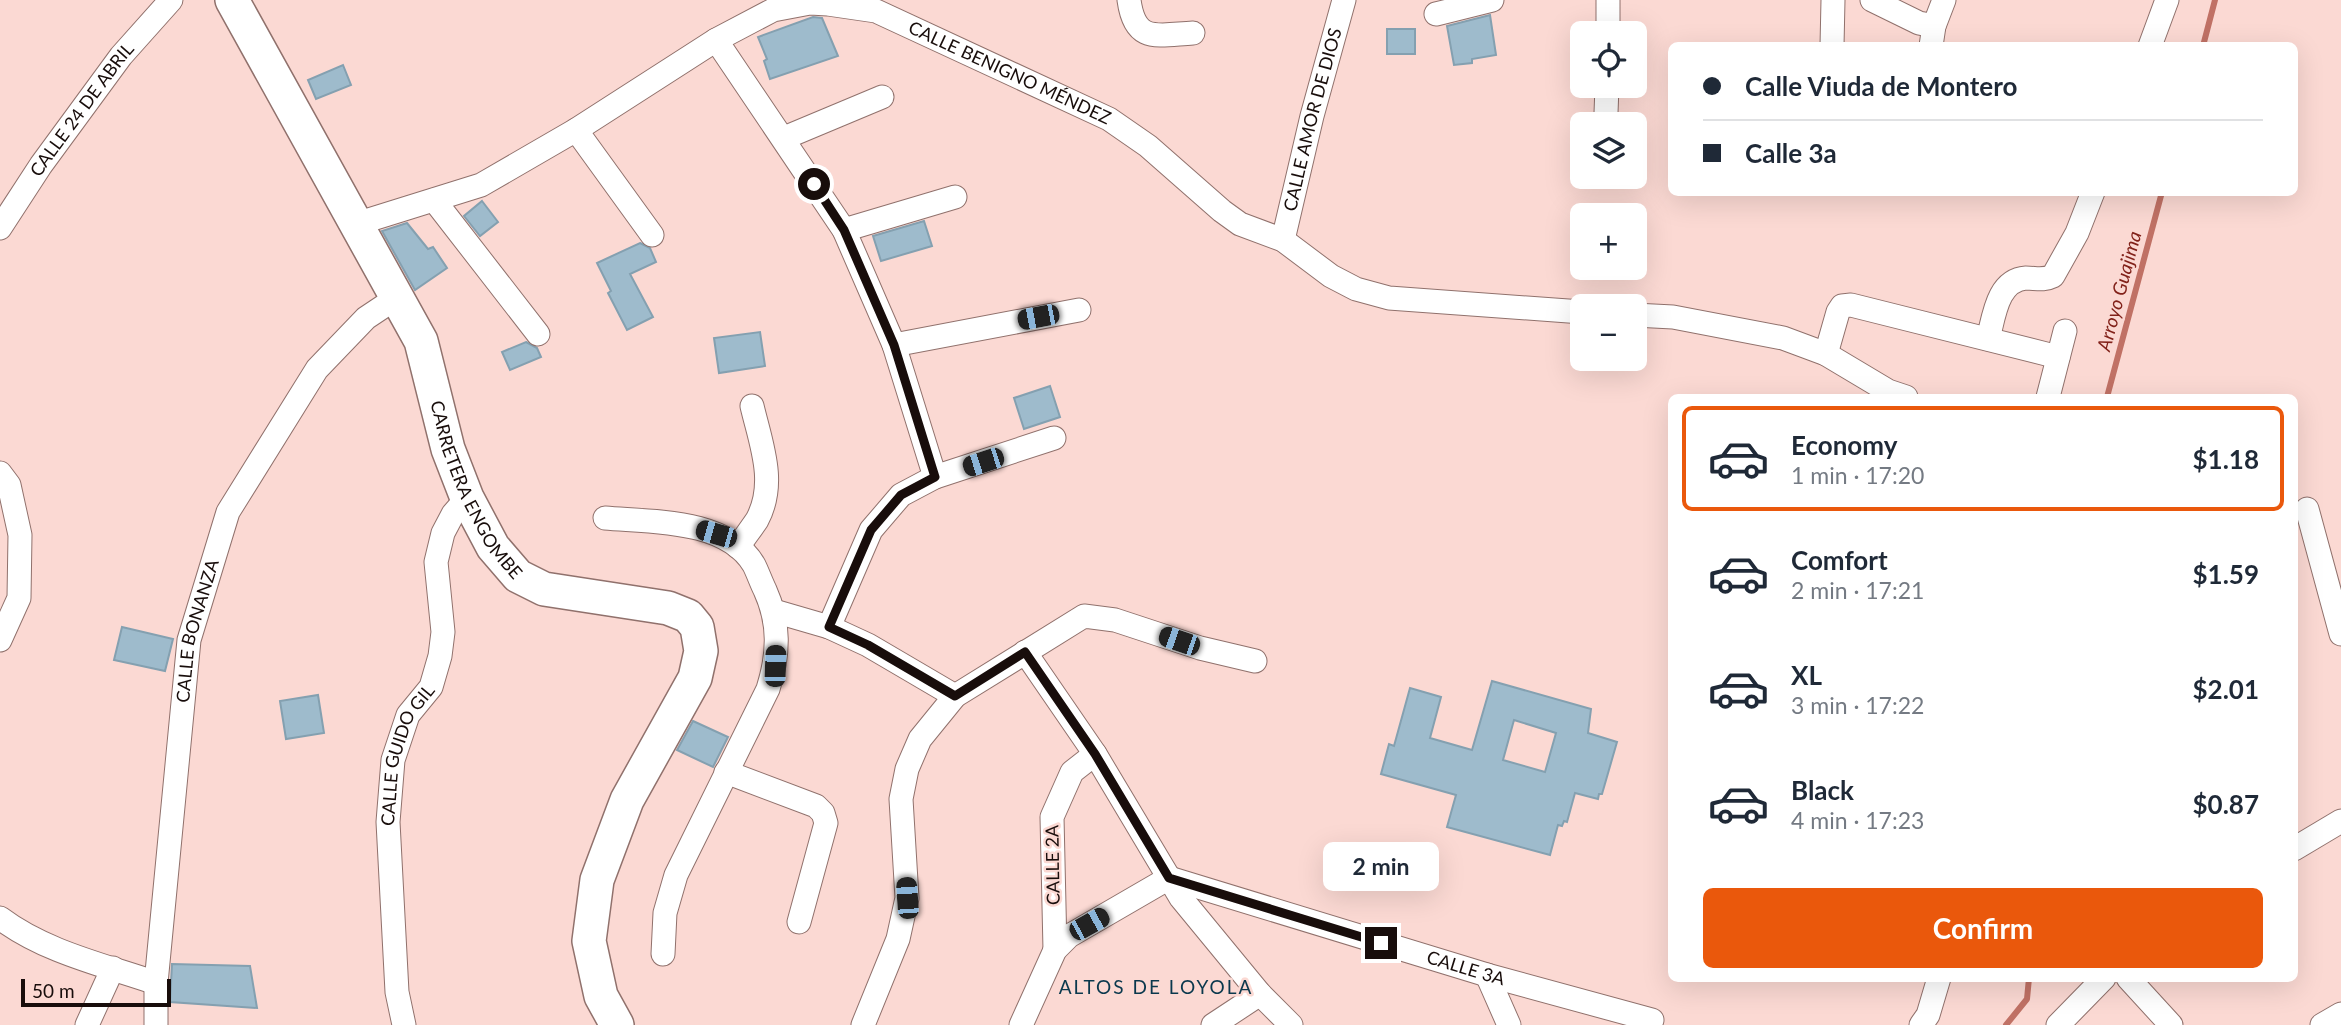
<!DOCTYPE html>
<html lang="en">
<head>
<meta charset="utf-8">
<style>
	:root { --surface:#fff; --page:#f6f6f7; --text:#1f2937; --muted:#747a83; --line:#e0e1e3; --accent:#ea580c }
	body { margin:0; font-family:Lato,sans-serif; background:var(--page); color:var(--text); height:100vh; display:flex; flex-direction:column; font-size:26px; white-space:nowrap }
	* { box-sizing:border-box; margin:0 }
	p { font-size:23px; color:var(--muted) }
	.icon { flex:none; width:38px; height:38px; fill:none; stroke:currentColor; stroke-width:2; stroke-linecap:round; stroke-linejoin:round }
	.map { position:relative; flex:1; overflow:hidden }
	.details { position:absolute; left:1668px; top:394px; width:630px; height:588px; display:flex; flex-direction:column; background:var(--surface); border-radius:10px; box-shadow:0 7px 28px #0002 }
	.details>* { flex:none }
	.guide { position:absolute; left:1668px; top:42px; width:630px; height:154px; border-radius:10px; box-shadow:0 7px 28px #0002; display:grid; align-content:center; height:154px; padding:0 35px; background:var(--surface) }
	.buttons { position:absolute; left:1570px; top:21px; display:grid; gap:14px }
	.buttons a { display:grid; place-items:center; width:77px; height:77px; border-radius:10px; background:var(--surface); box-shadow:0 7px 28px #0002; font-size:35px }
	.scale { position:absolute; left:21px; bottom:18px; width:150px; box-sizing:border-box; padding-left:7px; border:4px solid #180d0b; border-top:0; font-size:19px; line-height:24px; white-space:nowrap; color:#180d0b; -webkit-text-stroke:5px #fbd9d3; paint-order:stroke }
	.end { position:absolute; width:32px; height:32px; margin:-16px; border:9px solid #180d0b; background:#fff; box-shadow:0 0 0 4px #fff }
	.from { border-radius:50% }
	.bubble { position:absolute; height:49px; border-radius:10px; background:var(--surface); box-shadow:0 7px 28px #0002; font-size:23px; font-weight:700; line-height:49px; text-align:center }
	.car { position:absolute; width:21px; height:42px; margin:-21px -10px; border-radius:9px; box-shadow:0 0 5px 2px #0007; background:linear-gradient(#222 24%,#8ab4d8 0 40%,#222 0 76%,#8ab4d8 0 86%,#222 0) }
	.guide b { display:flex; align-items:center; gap:24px; height:66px; font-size:26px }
	.guide b+b { border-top:2px solid var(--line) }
	.guide i { width:18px; height:18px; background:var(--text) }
	ul { padding:12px 0 0; list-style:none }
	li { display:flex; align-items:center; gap:21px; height:105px; margin:0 14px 10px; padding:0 21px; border:4px solid transparent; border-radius:10px }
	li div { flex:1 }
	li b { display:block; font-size:26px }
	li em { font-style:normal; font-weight:700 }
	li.active { border-color:var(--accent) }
	li>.icon { width:63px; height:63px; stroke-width:1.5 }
	.cta { display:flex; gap:14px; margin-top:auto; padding:14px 35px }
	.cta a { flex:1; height:80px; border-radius:10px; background:var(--accent); color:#fff; font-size:28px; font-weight:700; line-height:80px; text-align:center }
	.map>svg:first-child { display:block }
</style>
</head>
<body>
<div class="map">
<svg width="2341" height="1025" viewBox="0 0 2341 1025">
	<rect width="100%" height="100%" fill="#fbd9d3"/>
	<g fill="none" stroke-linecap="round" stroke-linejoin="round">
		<!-- stream -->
		<path stroke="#c07165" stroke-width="6" d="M2203,46L2215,0
			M2107,397L2162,192
			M2006,1025L2027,999L2029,978"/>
	</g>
	<!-- building -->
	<path fill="#9ebbcc" stroke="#84a0b0" stroke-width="2" fill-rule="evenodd" d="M1490,15L1496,55L1472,59V63L1454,65L1447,26Z
		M813,17L822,18L838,56L770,79L764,61L767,59L758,37Z
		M1387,29H1415V54H1387Z
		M343,65L351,85L316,99L308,80Z
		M482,201L498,222L480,236L464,216Z
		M924,221L932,246L881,261L873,236Z
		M407,223L428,249L433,247L447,268L415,290L382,231Z
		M640,243L650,248L656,262L630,274L653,317L627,330L608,293L611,291L597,263Z
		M760,332L765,366L719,373L714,338Z
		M526,342L537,348L541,357L510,370L502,352Z
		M1050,386L1060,417L1024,429L1014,398Z
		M122,627L173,639L165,671L114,660Z
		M1492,681L1591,709L1588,733L1617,742L1602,794H1599L1598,799L1575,793L1567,822L1564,821L1562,826L1558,825L1550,855L1447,827L1456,795L1381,774L1389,744L1394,746L1410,688L1441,697L1430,738L1472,750ZM1514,720L1556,733L1545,772L1503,760Z
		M318,695L324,733L286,739L280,701Z
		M693,721L728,737L713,767L677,750Z
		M172,964L250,966L257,1008L170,1002Z"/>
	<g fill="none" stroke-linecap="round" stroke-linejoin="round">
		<!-- street casing -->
		<g stroke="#90716c" stroke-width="25">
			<g id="street">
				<path d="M1129,0C1135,44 1157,35 1193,33"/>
				<path d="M1872,0L1919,23L1934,26"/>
				<path d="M1436,14L1492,0"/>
				<path d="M1608,33V0"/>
				<path d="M716,40L844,230L894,345L935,477"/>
				<path d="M1832,46L1833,0"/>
				<path d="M1931,46L1934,26L1944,0"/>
				<path d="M2150,46L2167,0"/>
				<path d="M1606,113L1607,86"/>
				<path d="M576,130L652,235"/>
				<path d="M784,138L882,97"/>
				<path d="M434,200L538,334"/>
				<path id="s1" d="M356,224L481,185L576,130L716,40L773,10L810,3L828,4L876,11L1109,119L1148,146L1222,211L1240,224L1283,240L1331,276L1356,289L1389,298L1582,312"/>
				<path id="s2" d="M0,228L41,165L121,56L171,0"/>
				<path d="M844,230L955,197"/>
				<path id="s3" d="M1283,240L1312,116L1344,0"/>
				<path d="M1634,315L1673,317L1783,338L1826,354L1888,391L1906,397"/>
				<path d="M1988,339C1994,317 1997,280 2026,278C2036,278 2043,281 2053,276L2077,233L2093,192"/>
				<path d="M894,345L1079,310"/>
				<path d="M1826,354L1838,312L1842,306L1851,305L2058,357"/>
				<path d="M2048,397L2065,331"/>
				<path d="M0,473L9,485L20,535L19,598L0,640"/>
				<path d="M2307,509L2341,634"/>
				<path d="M605,518C652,522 727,519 754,565C758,573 761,582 765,590C780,623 779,654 768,689L676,875L665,913L663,954"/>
				<path d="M738,547C744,538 751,529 757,520C777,483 761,444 752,406"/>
				<path d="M774,611L829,627L868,645L955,696"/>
				<path d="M829,627L871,530L901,495L935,477L1054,438"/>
				<path d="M1025,652L1095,754L1181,898L1260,994L1291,1025"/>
				<path d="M726,772L816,806L823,813L826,823L799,922"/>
				<path d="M2294,849L2341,821"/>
				<path d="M0,918C45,952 104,965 156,983"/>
				<path d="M1055,950L1052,817L1072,772L1095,754"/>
				<path d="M1487,975L1509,1025"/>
				<path d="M2128,978L2171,1025"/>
				<path d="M87,1025L113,968"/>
				<path id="s4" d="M156,1025V983L189,640L228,512L317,369L366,318L396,298"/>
				<path id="s5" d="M404,1025L397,992L388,822L393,760L408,715L431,687L440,656L443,632L436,562L443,533L453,514L467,498"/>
				<path d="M863,1025L898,939L907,898L901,799L907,769L920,739L955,696L1084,616L1115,620L1200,648L1255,661"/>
				<path id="s6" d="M1021,1025L1055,950L1069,936L1169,878L1487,975L1652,1020"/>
				<path d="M1213,1025L1260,994"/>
				<path d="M1921,1025L1928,1015L1939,978"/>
				<path d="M2058,1025L2104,978"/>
				<path d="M2322,1025L2341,1014"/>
			</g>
		</g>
		<!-- secondary casing -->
		<g stroke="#90716c" stroke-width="36">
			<g id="secondary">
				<path id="s7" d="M232,0L421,341L448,449L467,498L493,547L518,576L544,589L668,608L688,616L697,627L701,651L695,678L627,800L597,880L589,941L601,996L617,1025"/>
			</g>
		</g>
		<!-- street -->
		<use href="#street" stroke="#fff" stroke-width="23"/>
		<!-- secondary -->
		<use href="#secondary" stroke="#fff" stroke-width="33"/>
	</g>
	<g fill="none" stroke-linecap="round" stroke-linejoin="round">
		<!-- route -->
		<path stroke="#180d0b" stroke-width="9" d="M814,184L844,230L894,345L935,477L901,495L871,530L829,627L868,645L955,696L1025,652L1095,754L1169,878L1381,943"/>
	</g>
	<g text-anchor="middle" stroke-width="5" stroke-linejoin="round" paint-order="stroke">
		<!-- street labels -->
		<g font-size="18" fill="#180d0b" stroke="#fbd9d3">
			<text dy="6" stroke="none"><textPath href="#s1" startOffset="723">CALLE BENIGNO MÉNDEZ</textPath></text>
			<text dy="6" stroke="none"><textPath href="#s2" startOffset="144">CALLE 24 DE ABRIL</textPath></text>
			<text dy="6" stroke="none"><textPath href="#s3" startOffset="124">CALLE AMOR DE DIOS</textPath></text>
			<text dy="6" stroke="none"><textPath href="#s7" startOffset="550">CARRETERA ENGOMBE</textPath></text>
			<text dy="6" stroke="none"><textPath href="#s4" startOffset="397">CALLE BONANZA</textPath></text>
			<text dy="6" stroke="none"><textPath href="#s5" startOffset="275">CALLE GUIDO GIL</textPath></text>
			<text transform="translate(1053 865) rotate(-91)" y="6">CALLE 2A</text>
			<text dy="6" stroke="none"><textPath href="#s6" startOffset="528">CALLE 3A</textPath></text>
		</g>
		<!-- water labels -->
		<g font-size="19" font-style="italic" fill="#82221a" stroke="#fbd9d3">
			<text transform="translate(2119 291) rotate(-75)" y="7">Arroyo Guajima</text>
		</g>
		<!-- neighbourhood labels -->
		<g font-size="19" letter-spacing="2" fill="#0a384d" stroke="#fbd9d3">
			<text x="1156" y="994">ALTOS DE LOYOLA</text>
		</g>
	</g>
</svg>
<div class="buttons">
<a><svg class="icon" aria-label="locate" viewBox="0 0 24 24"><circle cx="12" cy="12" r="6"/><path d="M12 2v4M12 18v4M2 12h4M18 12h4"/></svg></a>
<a><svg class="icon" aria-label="layers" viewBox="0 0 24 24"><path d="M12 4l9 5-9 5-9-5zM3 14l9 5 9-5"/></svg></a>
<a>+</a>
<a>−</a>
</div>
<div class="scale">50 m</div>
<i class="end from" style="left:814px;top:184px"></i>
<i class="end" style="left:1381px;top:943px"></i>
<div class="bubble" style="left:1323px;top:842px;width:116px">2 min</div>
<i class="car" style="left:1038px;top:317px;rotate:259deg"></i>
<i class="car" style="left:983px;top:462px;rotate:252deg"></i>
<i class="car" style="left:716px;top:534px;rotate:286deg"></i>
<i class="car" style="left:1179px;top:641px;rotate:289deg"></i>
<i class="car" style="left:775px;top:666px;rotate:2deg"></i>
<i class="car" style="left:907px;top:898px;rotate:356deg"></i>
<i class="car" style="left:1089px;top:924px;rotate:61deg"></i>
<div class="guide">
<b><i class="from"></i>Calle Viuda de Montero</b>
<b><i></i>Calle 3a</b>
</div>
<section class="details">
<ul>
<li class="active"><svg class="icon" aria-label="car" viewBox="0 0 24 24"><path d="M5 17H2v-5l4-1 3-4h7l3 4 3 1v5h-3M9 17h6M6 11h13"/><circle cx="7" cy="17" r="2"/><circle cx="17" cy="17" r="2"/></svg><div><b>Economy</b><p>1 min · 17:20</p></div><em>$1.18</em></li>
<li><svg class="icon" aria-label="car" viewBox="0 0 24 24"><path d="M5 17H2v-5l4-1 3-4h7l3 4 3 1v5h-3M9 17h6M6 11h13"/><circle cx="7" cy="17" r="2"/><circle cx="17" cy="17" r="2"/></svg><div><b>Comfort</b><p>2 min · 17:21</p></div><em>$1.59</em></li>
<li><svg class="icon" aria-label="car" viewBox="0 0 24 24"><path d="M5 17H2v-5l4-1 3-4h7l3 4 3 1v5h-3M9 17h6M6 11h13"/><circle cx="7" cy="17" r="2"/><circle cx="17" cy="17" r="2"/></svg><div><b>XL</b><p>3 min · 17:22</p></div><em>$2.01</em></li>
<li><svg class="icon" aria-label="car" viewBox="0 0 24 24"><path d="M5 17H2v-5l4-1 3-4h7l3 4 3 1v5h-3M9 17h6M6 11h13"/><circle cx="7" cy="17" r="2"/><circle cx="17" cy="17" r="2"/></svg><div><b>Black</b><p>4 min · 17:23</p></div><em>$0.87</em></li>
</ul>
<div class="cta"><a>Confirm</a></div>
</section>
</div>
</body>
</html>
